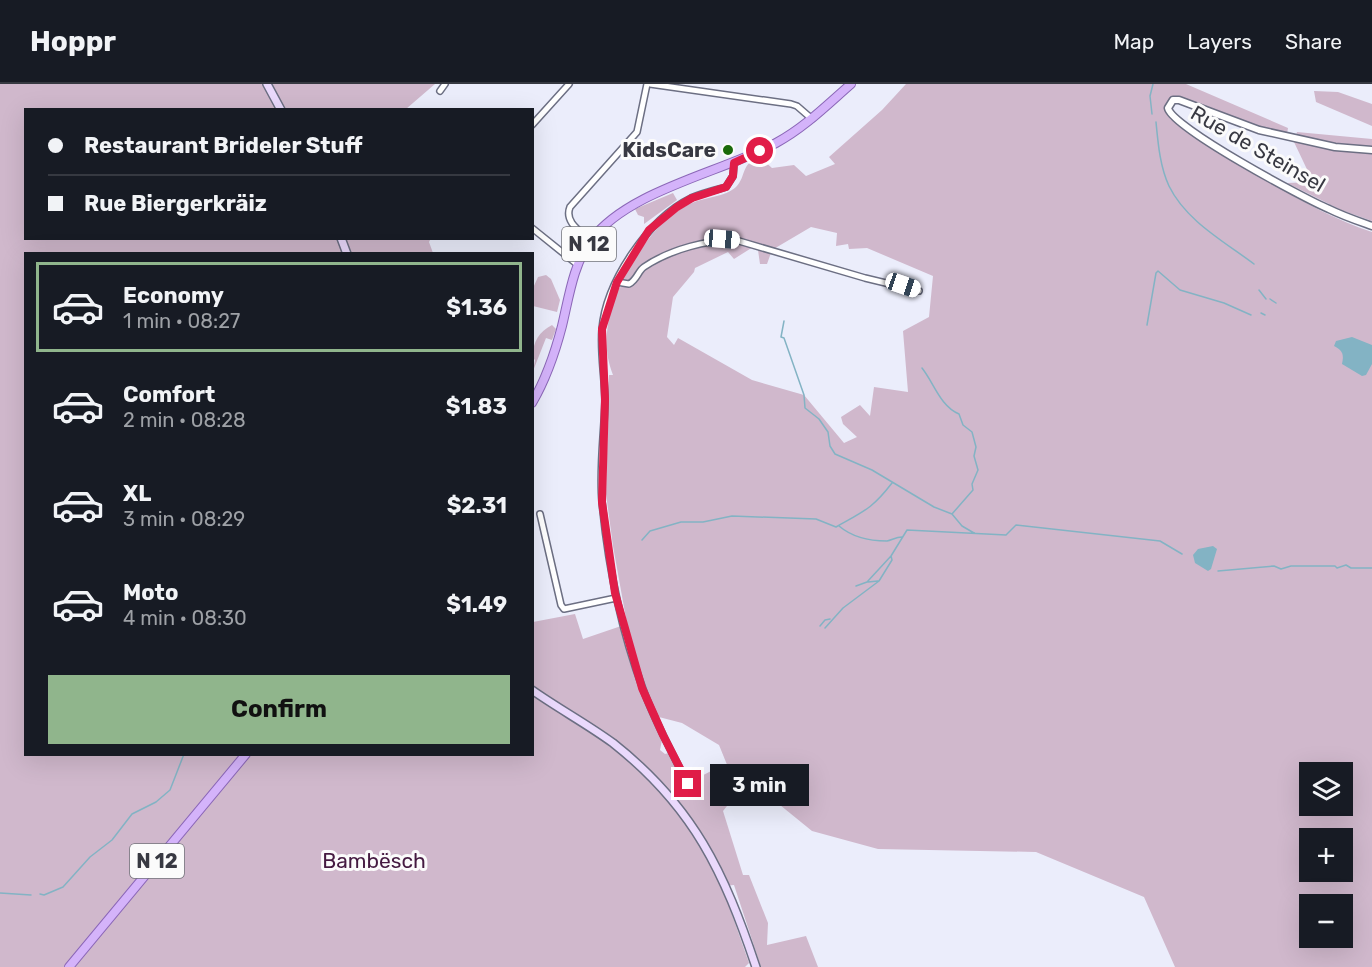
<!DOCTYPE html>
<html lang="en">
<head>
<meta charset="utf-8">
<style>
	:root { --surface:#171b24; --page:#20242c; --text:#f1f3f6; --muted:#9ea1a6; --line:#363941; --accent:#90b58c }
	body { margin:0; font-family:Rubik,sans-serif; background:var(--page); color:var(--text); height:100vh; display:flex; flex-direction:column; font-size:22px; white-space:nowrap }
	* { box-sizing:border-box; margin:0 }
	p { font-size:20px; color:var(--muted) }
	.icon { flex:none; width:33px; height:33px; fill:none; stroke:currentColor; stroke-width:2; stroke-linecap:round; stroke-linejoin:round }
	.map { position:relative; flex:1; overflow:hidden }
	.side { position:absolute; left:24px; top:168px; width:510px; height:504px; display:flex; flex-direction:column; background:var(--surface); border-radius:0px; box-shadow:0 6px 24px #0002 }
	.side>* { flex:none }
	.banner { position:absolute; left:24px; top:24px; width:510px; height:132px; border-radius:0px; box-shadow:0 6px 24px #0002; display:grid; align-content:center; height:132px; padding:0 24px; background:var(--surface) }
	.fabs { position:absolute; left:1299px; top:678px; display:grid; gap:12px }
	.fabs a { display:grid; place-items:center; width:54px; height:54px; border-radius:0px; background:var(--surface); box-shadow:0 6px 24px #0002; font-size:30px }
	.end { position:absolute; width:27px; height:27px; margin:-14px; border:8px solid #e11d48; background:#fff; box-shadow:0 0 0 3px #fff }
	.from { border-radius:50% }
	.bubble { position:absolute; height:42px; border-radius:0px; background:var(--surface); box-shadow:0 6px 24px #0002; font-size:20px; font-weight:700; line-height:42px; text-align:center }
	.car { position:absolute; width:18px; height:36px; margin:-18px -9px; border-radius:8px; box-shadow:0 0 4px 2px #0007; background:linear-gradient(#fff 24%,#345 0 40%,#fff 0 76%,#345 0 86%,#fff 0) }
	.banner b { display:flex; align-items:center; gap:21px; height:57px; font-size:22px }
	.banner b+b { border-top:2px solid var(--line) }
	.banner i { width:15px; height:15px; background:var(--text) }
	ul { padding:10px 0 0; list-style:none }
	li { display:flex; align-items:center; gap:18px; height:90px; margin:0 12px 9px; padding:0 12px; border:3px solid transparent; border-radius:0px }
	li div { flex:1 }
	li b { display:block; font-size:22px }
	li em { font-style:normal; font-weight:700 }
	li.active { border-color:var(--accent) }
	li>.icon { width:54px; height:54px; stroke-width:1.5 }
	.primary-button { display:flex; gap:12px; margin-top:auto; padding:12px 24px }
	.primary-button a { flex:1; height:69px; border-radius:0px; background:var(--accent); color:#111; font-size:24px; font-weight:700; line-height:69px; text-align:center }
	header { display:flex; align-items:center; gap:36px; box-sizing:border-box; height:84px; padding:0 30px; background:var(--surface); border-bottom:2px solid var(--line) }
	header strong { font-size:28px }
	nav { display:flex; gap:33px; margin-inline-start:auto; font-size:21px }
	.map>svg:first-child { display:block }
</style>
</head>
<body>
<header>
<strong>Hoppr</strong>
<nav><a>Map</a><a>Layers</a><a>Share</a></nav>
</header>
<div class="map">
<svg width="1372" height="883" viewBox="0 0 1372 883">
	<rect width="100%" height="100%" fill="#ebedfb"/>
	<!-- green -->
	<path fill="#d0b8cc" fill-rule="evenodd" d="M0,0H435L406,25L26,26V154H431L429,158L433,169L26,170V670H532L533,538L575,530L583,555L627,540L613,462L606,410L609,291H613C601,261 608,236 616,206L624,201L622,195C641,164 658,135 692,119C705,113 725,113 736,103C747,92 740,78 761,74L772,84L794,81L806,92L835,80L829,73L882,26L906,0H1186L1288,44L1287,50L1253,42L1179,13L1171,15L1165,23L1170,35C1234,74 1302,125 1372,148V883H1175L1144,813L1036,768L878,765L812,747L764,708L752,713L754,717L727,722L723,727L743,791H749L768,839L767,861L806,852L818,883H761L734,801L722,802L749,879L745,883H0ZM811,143L837,149L836,162L848,160L849,165L867,164L933,192L929,233L903,247L908,308L874,303L870,332L860,321L841,333L843,340L857,353L844,359L804,311L752,296L678,254L674,261L667,253L673,213L694,188L695,184L728,168L734,175L753,163L758,166L760,180H767L772,166ZM655,632L682,639L719,661L730,688L713,686L688,699L672,668L665,670L660,666L663,651ZM1310,688H1342V722H1310ZM1310,754H1342V788H1310ZM1310,820H1342V854H1310Z
		M1314,7L1338,8L1372,20V42L1316,18Z
		M1297,48L1372,55V137L1341,126L1287,99L1313,98L1294,58Z
		M673,109L677,116L644,140V133L638,131L635,125Z
		M546,191L551,195L560,216L557,228L533,222V204L538,193Z
		M552,241L556,245L552,256L546,254L533,287L535,276L533,274C532,260 538,248 552,241Z"/>
	<!-- water -->
	<path fill="#83b3c4" d="M1352,253L1372,261V280L1366,291L1362,292L1342,280C1344,270 1343,267 1334,262L1336,257Z
		M1213,462L1217,465L1211,485L1208,487L1195,479L1193,471L1198,465Z"/>
	<g fill="none" stroke-linecap="round" stroke-linejoin="round">
		<!-- stream -->
		<path stroke="#83b3c4" stroke-width="1.5" d="M1152,30L1150,12L1153,0
			M1156,38C1158,59 1160,83 1169,102C1186,137 1225,158 1254,180
			M1259,206L1266,215
			M1270,215L1276,219
			M1261,229L1265,231
			M784,237L781,253L784,254L804,311L805,324L819,335L828,348L830,362L835,370L872,386L934,423L952,430L962,442L974,449
			M1147,241L1156,189L1158,187L1180,206L1224,219L1251,231
			M922,284C934,299 940,322 959,330L963,341L972,348L976,363L974,372L978,386L972,400L973,406L952,430
			M839,442C852,453 871,457 887,457C892,456 896,453 902,453
			M642,456L650,447L681,438H703L732,432L816,435L836,443C864,427 872,425 892,399
			M1218,487L1274,482L1281,485L1291,482H1335L1337,484L1346,481L1351,484H1372
			M868,498L878,497
			M856,502L867,498L891,472L907,446L1006,451L1016,441L1160,457L1182,470
			M820,542L825,536L830,535
			M825,544L843,524L879,497L892,476L891,472
			M0,809L31,811
			M40,810L44,811L63,803L90,773L112,756L132,730L156,718L170,706L184,670"/>
		<!-- minor casing -->
		<g stroke="#6c6f83" stroke-width="8">
			<path id="minor" d="M650,0L791,20L797,22L812,35
				M440,7L445,0
				M532,41L569,0
				M532,144L578,181
				M591,157C580,147 564,138 570,123L637,48L647,0
				M617,198L629,200C637,196 638,187 644,183C669,166 710,154 739,157L865,194L919,207
				M540,430L561,521L564,525L616,514
				M688,700C672,669 655,638 643,605C621,546 608,481 602,418C599,385 604,351 605,318C605,294 600,270 602,245C606,198 648,135 691,114C702,109 715,106 726,103L733,92L734,79"/>
		</g>
		<!-- tertiary casing -->
		<g stroke="#6c6f83" stroke-width="9">
			<path id="tertiary" d="M1372,66L1335,63L1259,46L1179,16H1173L1168,24C1171,43 1305,115 1329,125C1343,132 1358,137 1372,142"/>
		</g>
		<!-- secondary casing -->
		<g stroke="#6c6f83" stroke-width="10">
			<path id="secondary" d="M267,0L281,26
				M341,154L347,170
				M532,606C559,625 587,640 613,659C694,723 724,788 756,883"/>
		</g>
		<!-- primary casing -->
		<g stroke="#8b67b7" stroke-width="10">
			<path id="primary" d="M532,319C546,295 555,269 562,242C569,213 573,181 591,156C629,106 720,89 776,59C804,44 827,21 851,0
				M69,883L246,670"/>
		</g>
		<!-- minor -->
		<use href="#minor" stroke="#fff" stroke-width="5"/>
		<!-- tertiary -->
		<use href="#tertiary" stroke="#fff" stroke-width="6"/>
		<!-- secondary -->
		<use href="#secondary" stroke="#ead9fc" stroke-width="7"/>
		<!-- primary -->
		<use href="#primary" stroke="#d4b3fa" stroke-width="8"/>
	</g>
	<g fill="none" stroke-linecap="round" stroke-linejoin="round">
		<!-- route -->
		<path stroke="#e11d48" stroke-width="8" d="M688,700L663,651L642,604L615,509L602,418L605,315L602,245L617,198L649,146L677,123L692,114L726,103L733,92L734,79L760,67"/>
	</g>
	<!-- markers -->
	<circle fill="#19690a" stroke="#fbfbfb" stroke-width="2" cx="728" cy="66" r="6"/>
	<g text-anchor="middle" stroke-width="6" stroke-linejoin="round" paint-order="stroke">
		<!-- shield labels -->
		<g fill="#fbfbfb" stroke="#72737a" stroke-width="1.5">
			<rect x="562" y="143" width="54" height="34" rx="4.5"/>
			<rect x="130" y="760" width="54" height="34" rx="4.5"/>
		</g>
		<g font-size="20" font-weight="bold" fill="#383942">
			<text x="589" y="167">N 12</text>
			<text x="157" y="784">N 12</text>
		</g>
		<!-- street labels -->
		<g font-size="21" fill="#383942" stroke="#fbfbfb">
			<text transform="translate(1258 65) rotate(30)" y="7">Rue de Steinsel</text>
		</g>
		<!-- poi labels -->
		<g font-size="21" font-weight="bold" fill="#383942" stroke="#fbfbfb" text-anchor="end">
			<text x="716" y="73">KidsCare</text>
		</g>
		<!-- park labels -->
		<g font-size="21" fill="#451a41" stroke="#fbfbfb">
			<text x="374" y="784">Bambësch</text>
		</g>
	</g>
</svg>
<div class="fabs">
<a><svg class="icon" aria-label="layers" viewBox="0 0 24 24"><path d="M12 4l9 5-9 5-9-5zM3 14l9 5 9-5"/></svg></a>
<a>+</a>
<a>−</a>
</div>
<i class="end from" style="left:760px;top:67px"></i>
<i class="end" style="left:688px;top:700px"></i>
<div class="bubble" style="left:710px;top:680px;width:99px">3 min</div>
<i class="car" style="left:722px;top:155px;rotate:95deg"></i>
<i class="car" style="left:903px;top:201px;rotate:109deg"></i>
<div class="banner">
<b><i class="from"></i>Restaurant Brideler Stuff</b>
<b><i></i>Rue Biergerkräiz</b>
</div>
<section class="side">
<ul>
<li class="active"><svg class="icon" aria-label="car" viewBox="0 0 24 24"><path d="M5 17H2v-5l4-1 3-4h7l3 4 3 1v5h-3M9 17h6M6 11h13"/><circle cx="7" cy="17" r="2"/><circle cx="17" cy="17" r="2"/></svg><div><b>Economy</b><p>1 min · 08:27</p></div><em>$1.36</em></li>
<li><svg class="icon" aria-label="car" viewBox="0 0 24 24"><path d="M5 17H2v-5l4-1 3-4h7l3 4 3 1v5h-3M9 17h6M6 11h13"/><circle cx="7" cy="17" r="2"/><circle cx="17" cy="17" r="2"/></svg><div><b>Comfort</b><p>2 min · 08:28</p></div><em>$1.83</em></li>
<li><svg class="icon" aria-label="car" viewBox="0 0 24 24"><path d="M5 17H2v-5l4-1 3-4h7l3 4 3 1v5h-3M9 17h6M6 11h13"/><circle cx="7" cy="17" r="2"/><circle cx="17" cy="17" r="2"/></svg><div><b>XL</b><p>3 min · 08:29</p></div><em>$2.31</em></li>
<li><svg class="icon" aria-label="car" viewBox="0 0 24 24"><path d="M5 17H2v-5l4-1 3-4h7l3 4 3 1v5h-3M9 17h6M6 11h13"/><circle cx="7" cy="17" r="2"/><circle cx="17" cy="17" r="2"/></svg><div><b>Moto</b><p>4 min · 08:30</p></div><em>$1.49</em></li>
</ul>
<div class="primary-button"><a>Confirm</a></div>
</section>
</div>
</body>
</html>
